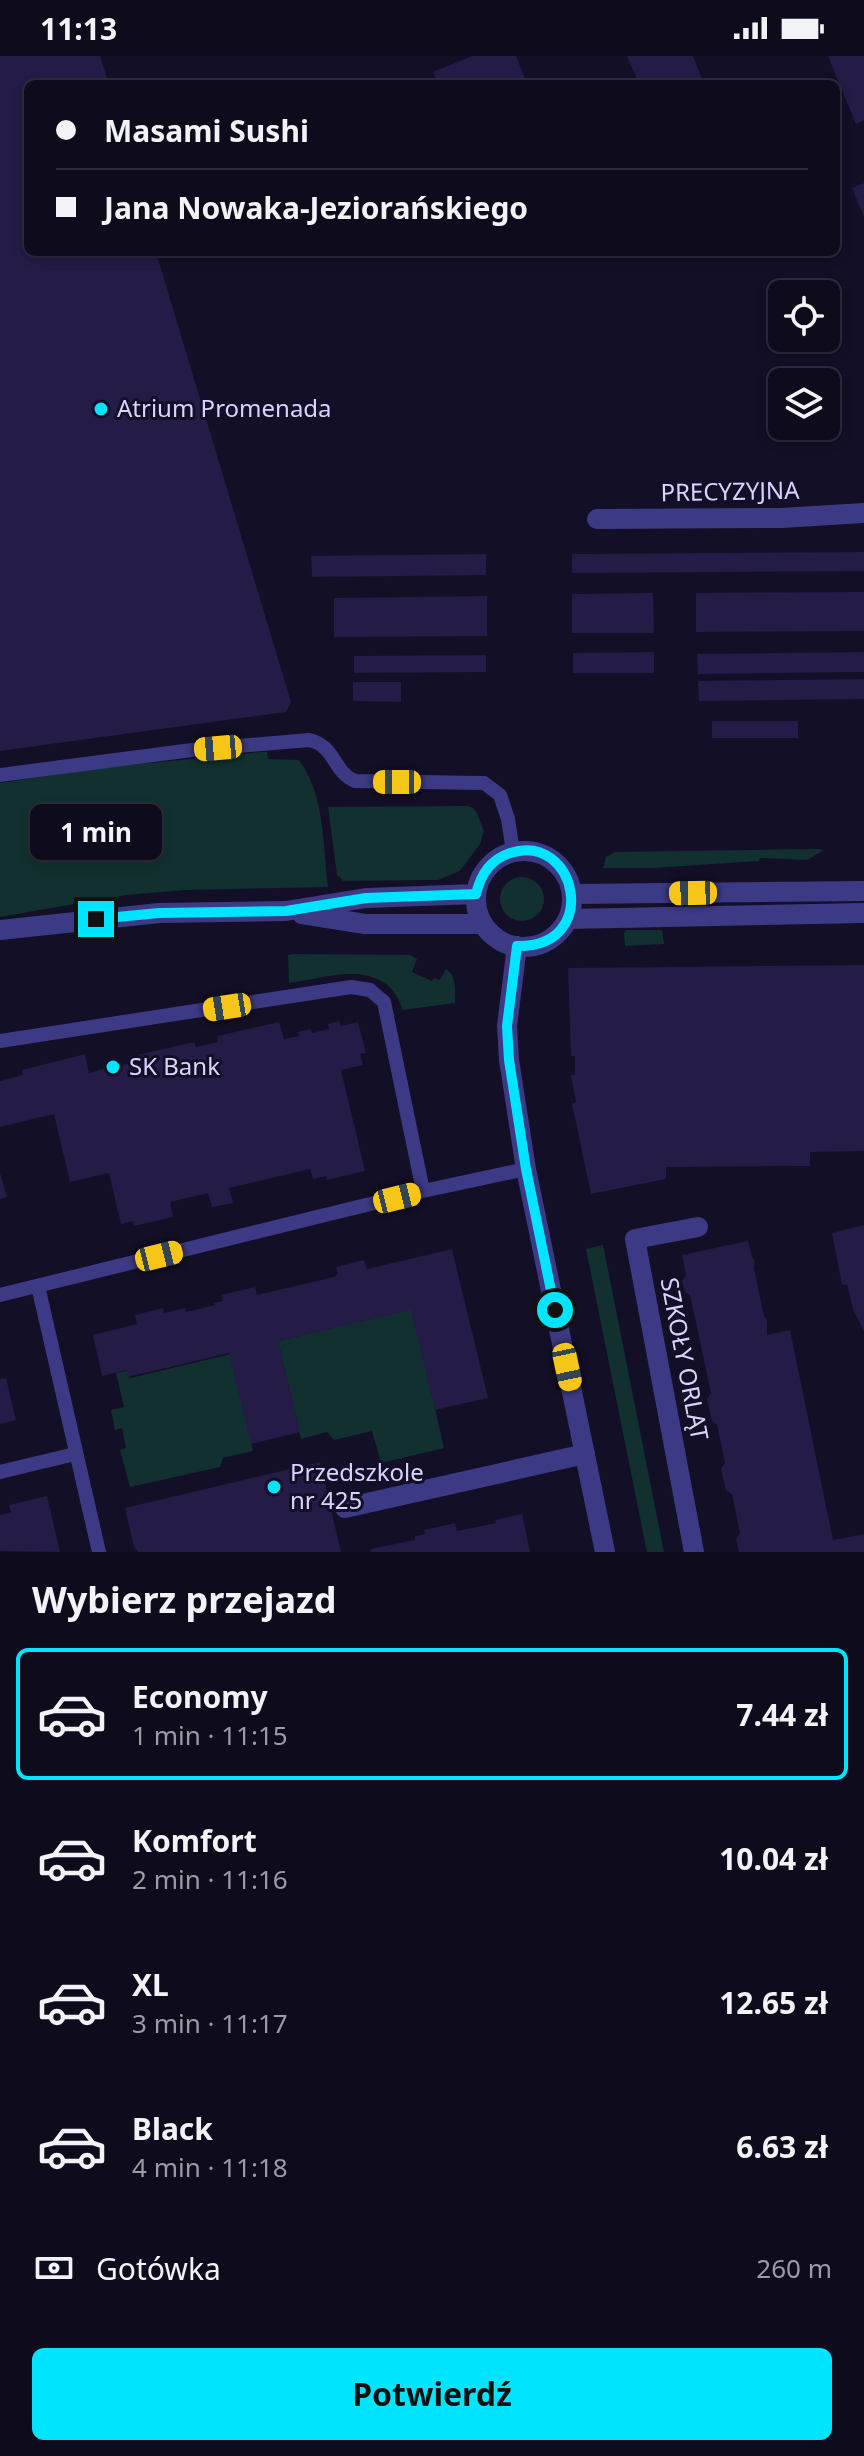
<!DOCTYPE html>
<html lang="pl">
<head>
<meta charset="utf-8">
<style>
	:root { --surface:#0e0b1c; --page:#1c1929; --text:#f1f3f6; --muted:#9b9ba3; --line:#2e2b3b; --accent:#00e5ff }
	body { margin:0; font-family:"Noto Sans",sans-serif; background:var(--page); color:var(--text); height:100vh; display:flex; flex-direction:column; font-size:30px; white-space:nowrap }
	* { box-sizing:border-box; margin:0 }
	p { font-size:26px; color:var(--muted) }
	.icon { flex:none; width:44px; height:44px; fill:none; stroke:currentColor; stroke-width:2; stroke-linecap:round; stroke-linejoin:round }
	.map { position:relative; height:1496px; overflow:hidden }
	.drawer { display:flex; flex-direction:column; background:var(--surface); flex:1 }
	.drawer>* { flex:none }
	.hud { position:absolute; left:24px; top:24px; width:816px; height:176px; border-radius:12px; box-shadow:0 4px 12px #0003,0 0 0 2px var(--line); display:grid; align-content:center; height:176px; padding:0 32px; background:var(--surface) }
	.tools { position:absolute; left:768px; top:224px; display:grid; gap:16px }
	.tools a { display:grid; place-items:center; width:72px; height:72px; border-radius:12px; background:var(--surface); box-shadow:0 4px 12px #0003,0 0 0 2px var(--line); font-size:40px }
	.end { position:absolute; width:36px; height:36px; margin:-18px; border:10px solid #00e5ff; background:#111; box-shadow:0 0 0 4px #111 }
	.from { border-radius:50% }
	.bubble { position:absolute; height:56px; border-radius:12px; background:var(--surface); box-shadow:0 4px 12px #0003,0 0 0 2px var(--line); font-size:26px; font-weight:700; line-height:56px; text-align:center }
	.car { position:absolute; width:24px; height:48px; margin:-24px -12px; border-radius:10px; box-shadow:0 0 6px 2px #0007; background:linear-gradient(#f5c518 24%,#345 0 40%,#f5c518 0 76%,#345 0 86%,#f5c518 0) }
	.hud b { display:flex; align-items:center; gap:28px; height:76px; font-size:30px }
	.hud b+b { border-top:2px solid var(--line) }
	.hud i { width:20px; height:20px; background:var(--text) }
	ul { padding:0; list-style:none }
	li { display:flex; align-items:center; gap:24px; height:132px; margin:0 16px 12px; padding:0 16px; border:4px solid transparent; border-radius:12px }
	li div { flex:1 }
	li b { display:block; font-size:30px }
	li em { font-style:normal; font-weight:700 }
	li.active { border-color:var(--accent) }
	li>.icon { width:72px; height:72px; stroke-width:1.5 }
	h2 { padding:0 32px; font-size:36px; line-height:96px }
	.pay { display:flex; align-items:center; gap:20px; height:88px; padding:0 32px; font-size:30px }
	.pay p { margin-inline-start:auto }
	.primary-button { display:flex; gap:16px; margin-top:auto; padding:16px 32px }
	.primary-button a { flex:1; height:92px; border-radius:12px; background:var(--accent); color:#111; font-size:32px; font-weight:700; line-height:92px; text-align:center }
	.status { display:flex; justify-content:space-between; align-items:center; height:56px; padding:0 40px; background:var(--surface); direction:ltr }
	.status svg { height:22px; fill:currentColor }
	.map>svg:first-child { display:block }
</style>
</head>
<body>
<div class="status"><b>11:13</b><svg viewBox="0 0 49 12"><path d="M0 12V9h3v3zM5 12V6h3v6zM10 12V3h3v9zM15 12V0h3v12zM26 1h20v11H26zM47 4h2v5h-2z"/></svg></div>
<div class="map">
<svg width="864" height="1496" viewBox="0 0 864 1496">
	<rect width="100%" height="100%" fill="#130f26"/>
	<!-- green -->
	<path fill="#12302f" d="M260,696H267L268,703L299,704C325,739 323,790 328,831L185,834L126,839L0,861V727L100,712Z
		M467,750L473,752L477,757L484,775L480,788L460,815L438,824L343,825L337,819L328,751Z
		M818,793L824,794L807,804L760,802L759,805L653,812H603L606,801L615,796Z
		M500 843a22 22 0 1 1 44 0a22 22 0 1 1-44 0Z
		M626,874H662L664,888L625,890L624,877Z
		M292,898L410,899L417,903L412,916L432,925L434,922L440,924L446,913C457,921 455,934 455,947L403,954C385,900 331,921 289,927L288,899Z
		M603,1189L664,1496H647L586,1193Z
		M412,1253L444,1392L381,1407L372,1375L334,1384L327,1376L301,1383L278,1285Z
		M231,1298L253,1395L223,1402L220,1411L130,1431L120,1394L126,1392L122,1372L115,1374L111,1354L124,1351L116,1317L127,1315L130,1322Z"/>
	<!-- building -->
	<path fill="#241b47" d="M0,0H100L109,28H28V196H156L291,646L286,656L0,695Z
		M472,0H516L527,28H438L433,16Z
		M627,0H693L704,28H639Z
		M828,0H864V64L856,68Z
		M864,127V161L852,132Z
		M864,496V515L572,517V498Z
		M486,498V519L312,521L311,500Z
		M864,536V575L696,576V537Z
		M653,537L654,577H572V538Z
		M487,540V580L334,581V542Z
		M654,596V617H573V597Z
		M864,596V616L698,618L697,598Z
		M486,599V616L354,617V600Z
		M864,623V643L699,645L698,625Z
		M353,626H401V646L353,645Z
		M712,665H798V682H712Z
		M864,909V1095L810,1096V1110L666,1111V1123L591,1138L572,1048L576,1046L571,1019H575V1000H571L568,912Z
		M339,965L341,970L358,966L366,997L360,998L363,1009L341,1014L365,1115L327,1124L326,1120L313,1123L310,1113L229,1132L233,1147L212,1151L208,1137L170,1146L173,1161L134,1170L133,1165L121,1168L109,1117L70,1126L54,1058L0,1071V1025L23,1019L22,1014L85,998L89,1017L104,1013L103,1009L116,1006L117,1010L134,1006L133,1000L194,986L196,991L218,986L217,980L279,966L284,983L299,980L298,976L311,973L312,977L329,973L328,968Z
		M0,1117L7,1141L0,1143Z
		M864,1169V1275L853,1253L847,1228L842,1229L832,1177Z
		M748,1185L752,1201L755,1205L754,1212L764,1260L767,1264V1279L790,1274L833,1484L864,1478V1496H739L736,1483L740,1477L732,1438L726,1435L721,1413L725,1407L717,1369L712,1365L707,1343L711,1337L690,1239L685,1236L682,1225L686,1219L682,1199Z
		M452,1193L488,1342L435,1354L411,1254L278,1285L300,1376L251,1388L229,1297L128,1321L127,1314L102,1320L93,1279L137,1268L135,1259L163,1252L164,1257L185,1252L186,1256L215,1249L214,1247L223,1245L221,1239L255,1231L257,1239L334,1221L338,1218L336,1211L364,1204L367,1213Z
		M6,1322L16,1364L0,1368V1323Z
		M320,1406L341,1496H138L134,1491L125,1452Z
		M47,1440L60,1496L0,1495V1459L11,1456L9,1449Z
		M522,1458L530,1496H371L370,1493L415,1484V1480L425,1478L424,1474L455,1467L457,1475L496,1467L495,1464Z"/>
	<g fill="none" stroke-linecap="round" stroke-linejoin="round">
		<!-- service -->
		<path stroke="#3d3a85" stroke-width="14" d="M0,719L192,694L309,684C336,690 332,715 355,725L484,727L500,739L508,763L513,796
			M0,985L351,931L370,934L384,946L423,1135
			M38,1230L99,1496
			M0,1239L423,1135L526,1113
			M0,1416L75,1398"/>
		<!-- minor -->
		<path stroke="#3d3a85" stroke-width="20" d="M597,463L781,462L864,457
			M572,838L864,835
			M568,863L864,857
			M345,1452L585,1398
			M694,1496L635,1183L698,1171"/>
		<!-- tertiary -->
		<path stroke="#3d3a85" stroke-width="20" d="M476 843a48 48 0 1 1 96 0a48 48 0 1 1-96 0Z
			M302,858L365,868H483
			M0,874L159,857L286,855L366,842L476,838
			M517,890L507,970L509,1004L526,1113L605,1496"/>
	</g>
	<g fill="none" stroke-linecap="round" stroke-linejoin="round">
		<!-- route -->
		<path stroke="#00e5ff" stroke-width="10" d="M96,863L159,857L286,855L366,842L476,838C481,818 490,804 510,797C577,775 602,892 517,890L507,970L509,1004L526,1113L555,1254"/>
	</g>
	<!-- markers -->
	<g fill="#00e5ff" stroke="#130f26" stroke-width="3">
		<circle cx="101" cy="353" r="8"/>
		<circle cx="113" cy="1011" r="8"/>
		<circle cx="274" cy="1431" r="8"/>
	</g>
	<g text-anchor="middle" stroke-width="6" stroke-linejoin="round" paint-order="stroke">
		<!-- poi labels -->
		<g font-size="24" fill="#d9d4ff" stroke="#130f26" text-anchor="start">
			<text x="117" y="361">Atrium Promenada</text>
			<text x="129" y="1019">SK Bank</text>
			<text x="290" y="1425">Przedszkole<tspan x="290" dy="28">nr 425</tspan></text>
		</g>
		<!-- street labels -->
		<g font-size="24" fill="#d9d4ff" stroke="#130f26">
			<text transform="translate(730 436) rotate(-1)" y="8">PRECYZYJNA</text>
			<text transform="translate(684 1303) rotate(79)" y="8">SZKOŁY ORLĄT</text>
		</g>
	</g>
</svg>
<div class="tools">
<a><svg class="icon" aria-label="locate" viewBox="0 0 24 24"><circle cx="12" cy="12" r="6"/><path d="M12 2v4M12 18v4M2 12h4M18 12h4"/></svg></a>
<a><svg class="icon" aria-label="layers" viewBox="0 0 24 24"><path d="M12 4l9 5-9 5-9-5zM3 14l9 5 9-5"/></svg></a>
</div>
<i class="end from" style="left:555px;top:1254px"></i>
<i class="end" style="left:96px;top:863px"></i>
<div class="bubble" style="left:30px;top:748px;width:132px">1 min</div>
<i class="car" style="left:218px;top:692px;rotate:265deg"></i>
<i class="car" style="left:397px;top:726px;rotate:270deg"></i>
<i class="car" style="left:693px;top:837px;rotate:269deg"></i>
<i class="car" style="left:227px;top:951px;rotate:261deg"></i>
<i class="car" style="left:397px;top:1142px;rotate:76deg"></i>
<i class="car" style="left:159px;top:1200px;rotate:76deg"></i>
<i class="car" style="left:567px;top:1311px;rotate:168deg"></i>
<div class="hud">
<b><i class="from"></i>Masami Sushi</b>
<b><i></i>Jana Nowaka-Jeziorańskiego</b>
</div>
</div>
<section class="drawer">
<h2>Wybierz przejazd</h2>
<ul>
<li class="active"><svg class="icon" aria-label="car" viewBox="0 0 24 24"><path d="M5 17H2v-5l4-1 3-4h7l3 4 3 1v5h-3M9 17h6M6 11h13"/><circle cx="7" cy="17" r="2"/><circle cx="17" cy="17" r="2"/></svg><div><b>Economy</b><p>1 min · 11:15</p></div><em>7.44 zł</em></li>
<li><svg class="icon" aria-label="car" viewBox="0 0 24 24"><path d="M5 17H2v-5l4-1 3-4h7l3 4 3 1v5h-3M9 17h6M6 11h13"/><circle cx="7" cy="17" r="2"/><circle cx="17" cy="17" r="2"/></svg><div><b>Komfort</b><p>2 min · 11:16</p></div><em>10.04 zł</em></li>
<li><svg class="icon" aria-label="car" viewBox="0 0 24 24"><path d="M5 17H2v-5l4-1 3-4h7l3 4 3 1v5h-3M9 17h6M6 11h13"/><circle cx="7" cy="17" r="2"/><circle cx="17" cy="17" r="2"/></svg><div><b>XL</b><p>3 min · 11:17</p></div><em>12.65 zł</em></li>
<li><svg class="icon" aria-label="car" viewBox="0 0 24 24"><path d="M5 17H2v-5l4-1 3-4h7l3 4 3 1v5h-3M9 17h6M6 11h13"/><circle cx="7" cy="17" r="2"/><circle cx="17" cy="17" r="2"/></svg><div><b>Black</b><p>4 min · 11:18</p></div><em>6.63 zł</em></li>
</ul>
<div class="pay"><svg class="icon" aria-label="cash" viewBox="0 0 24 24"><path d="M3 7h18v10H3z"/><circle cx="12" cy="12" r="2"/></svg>Gotówka<p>260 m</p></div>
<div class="primary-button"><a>Potwierdź</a></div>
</section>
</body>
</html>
